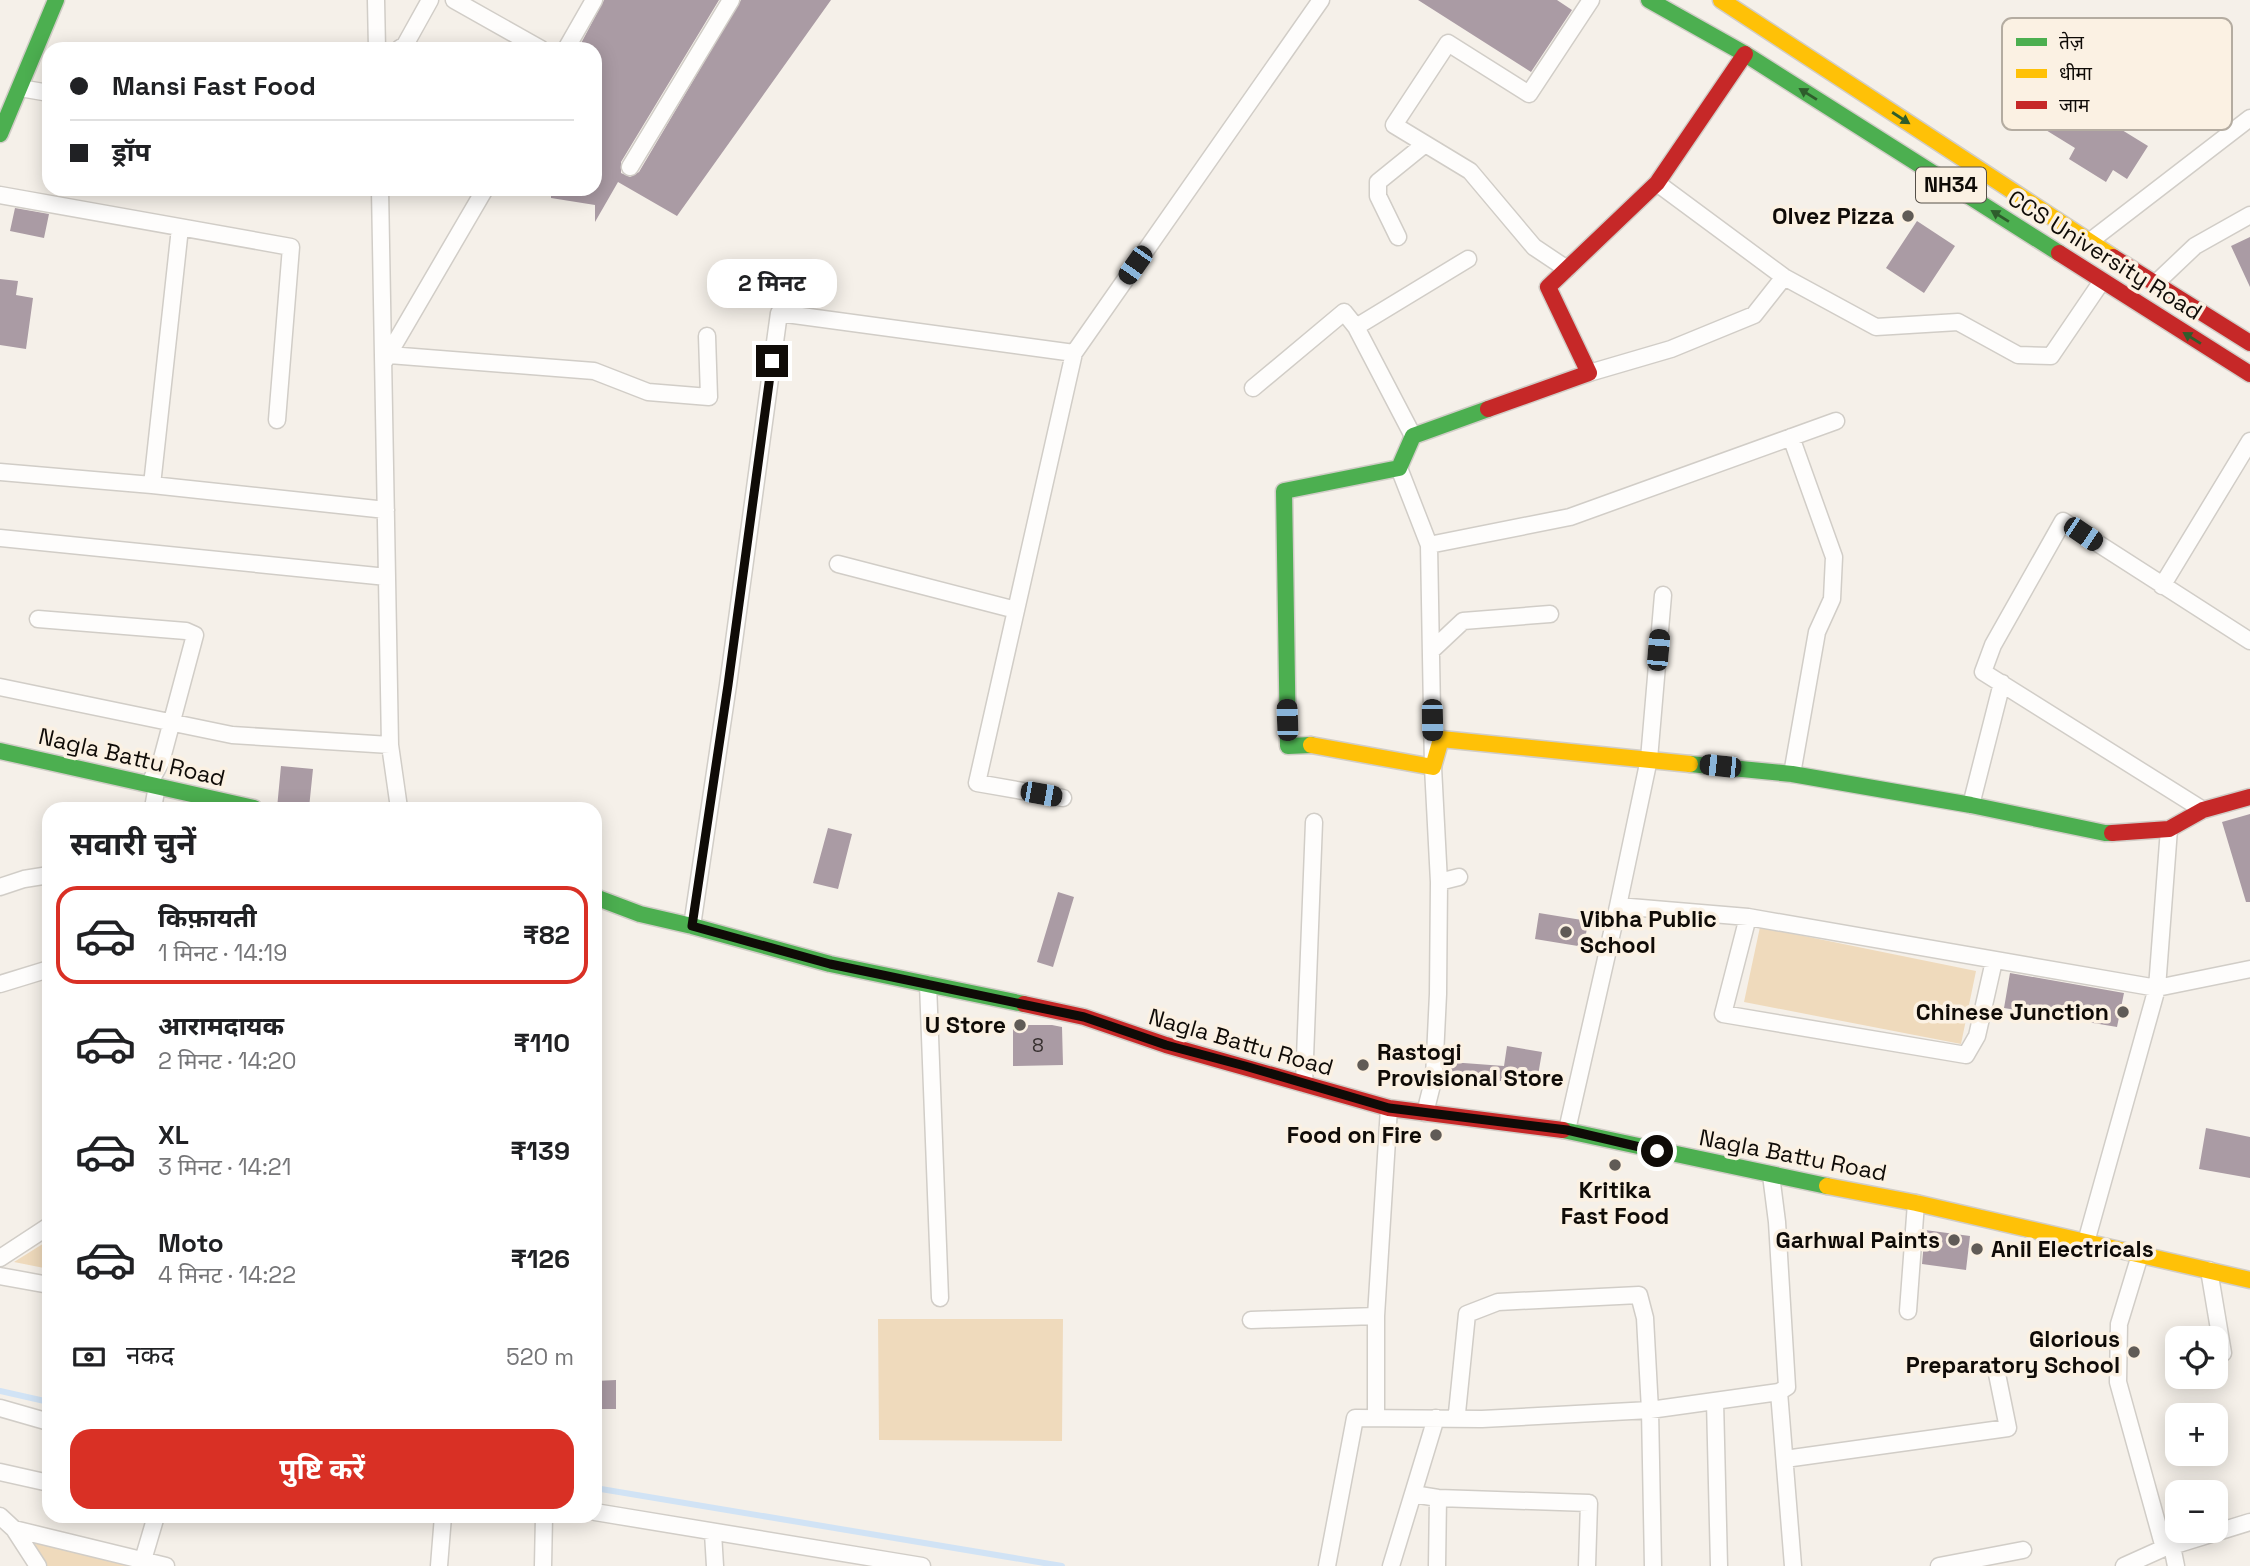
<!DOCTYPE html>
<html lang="hi">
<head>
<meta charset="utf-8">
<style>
	:root { --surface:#fff; --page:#f2f2f2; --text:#202124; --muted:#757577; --line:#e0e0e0; --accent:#d93025 }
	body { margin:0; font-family:"Space Grotesk","Noto Sans Devanagari",sans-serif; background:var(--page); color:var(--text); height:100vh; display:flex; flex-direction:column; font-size:26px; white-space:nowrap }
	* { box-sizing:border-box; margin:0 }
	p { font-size:23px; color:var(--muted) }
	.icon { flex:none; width:38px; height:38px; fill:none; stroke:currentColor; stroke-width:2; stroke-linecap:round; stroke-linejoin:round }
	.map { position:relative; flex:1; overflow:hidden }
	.drawer { position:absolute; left:42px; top:802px; width:560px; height:721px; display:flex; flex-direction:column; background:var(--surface); border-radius:21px; box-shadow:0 4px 18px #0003 }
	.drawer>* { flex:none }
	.hud { position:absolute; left:42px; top:42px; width:560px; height:154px; border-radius:21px; box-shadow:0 4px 18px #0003; display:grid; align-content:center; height:154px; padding:0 28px; background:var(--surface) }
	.controls { position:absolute; left:2165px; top:1326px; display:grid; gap:14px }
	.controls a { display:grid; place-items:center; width:63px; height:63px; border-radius:14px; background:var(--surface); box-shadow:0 4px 18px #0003; font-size:35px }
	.end { position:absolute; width:32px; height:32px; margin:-16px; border:9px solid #0f0b07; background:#fff; box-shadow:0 0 0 4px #fff }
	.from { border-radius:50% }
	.bubble { position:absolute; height:49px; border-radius:21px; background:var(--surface); box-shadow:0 4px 18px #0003; font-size:23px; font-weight:700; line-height:49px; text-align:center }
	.car { position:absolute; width:21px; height:42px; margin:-21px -10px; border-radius:9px; box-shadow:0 0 5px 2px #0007; background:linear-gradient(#222 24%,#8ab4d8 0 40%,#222 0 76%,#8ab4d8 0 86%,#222 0) }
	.hud b { display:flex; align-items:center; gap:24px; height:66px; font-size:26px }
	.hud b+b { border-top:2px solid var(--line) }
	.hud i { width:18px; height:18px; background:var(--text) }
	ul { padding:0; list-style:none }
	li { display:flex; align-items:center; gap:21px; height:98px; margin:0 14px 10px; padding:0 14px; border:4px solid transparent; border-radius:21px }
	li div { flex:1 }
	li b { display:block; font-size:26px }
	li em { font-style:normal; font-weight:700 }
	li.on { border-color:var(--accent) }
	li>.icon { width:63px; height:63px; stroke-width:1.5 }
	h2 { padding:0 28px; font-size:32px; line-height:84px }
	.pay { display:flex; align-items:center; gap:18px; height:77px; padding:0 28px; font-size:26px }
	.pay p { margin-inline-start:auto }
	.action { display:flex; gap:14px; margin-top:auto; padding:14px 28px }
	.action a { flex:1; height:80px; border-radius:21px; background:var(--accent); color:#fff; font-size:28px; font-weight:700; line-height:80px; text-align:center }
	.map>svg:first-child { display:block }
</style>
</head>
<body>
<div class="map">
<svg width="2250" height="1566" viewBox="0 0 2250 1566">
	<rect width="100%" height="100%" fill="#f5f0e9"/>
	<!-- green -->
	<path fill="#efdabc" d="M1760,927L1976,971L1961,1044L1744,1002Z
		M49,1240V1269L14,1262Z
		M878,1319H1063L1062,1441L879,1440Z
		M30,1542L152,1566H46Z"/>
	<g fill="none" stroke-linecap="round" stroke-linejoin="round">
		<!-- stream -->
		<path stroke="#d1e3f5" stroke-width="6" d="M0,1391L49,1402
			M595,1488L1062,1566"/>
	</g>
	<!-- building -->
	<path fill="#aa9ba4" d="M604,0H719L621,162V173L630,177L639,172L741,0H831L677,216L618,182L595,222V205L551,198V189H595V49H578Z
		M1418,0H1557L1572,10L1531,72Z
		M2073,30L2114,55L2083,106L2148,146L2127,179L2113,170L2106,182L2069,159L2075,148L2020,114Z
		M15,208L49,214L44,238L10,231Z
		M1917,221L1955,246L1924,293L1886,268Z
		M2250,237V287L2231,246Z
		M0,279L18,281L16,295L33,298L26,349L0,345Z
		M281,766L313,769L309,808H277Z
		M2250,814V902H2246L2222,822Z
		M828,828L852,834L838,889L813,883Z
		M1058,892L1074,897L1053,967L1037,962Z
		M1539,913L1588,921L1584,947L1535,939Z
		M2010,973L2124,993L2117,1027L2004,1008Z
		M1013,1025H1052L1062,1027L1063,1065L1013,1066Z
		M1507,1046L1542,1052L1536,1087L1495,1080V1085L1449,1081L1450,1062L1504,1066Z
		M2206,1128L2250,1137V1178L2199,1169Z
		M1925,1230L1970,1236L1966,1270L1922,1264Z
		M616,1380V1409H595V1381Z"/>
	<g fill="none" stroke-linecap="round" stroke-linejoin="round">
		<!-- street casing -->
		<g stroke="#d1cdc7" stroke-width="19">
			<path id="street" d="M376,0L377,49
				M454,0L541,49
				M399,49L405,45L430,0
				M566,49L594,0
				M20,88L49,93
				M630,167L731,0
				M1657,183L1784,277L1876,327L1958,322L2018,355L2051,356L2102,281
				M380,189L390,745L399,808
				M0,195L291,247L277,420
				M1398,237L1378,196V182L1425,144
				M2089,242L2250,118
				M1567,269L1534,247L1470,171L1394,125L1448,43L1529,94L1591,0
				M2156,283L2195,246L2250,215
				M389,355L594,371L648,392L709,397L707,336
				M384,362L485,189
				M1589,373L1671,349L1754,315L1784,277
				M1253,388L1344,312L1356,327
				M1413,436L1356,327L1468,259
				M1791,437L1834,557L1832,599L1817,632L1792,774
				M1399,468L1429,545L1433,767L1439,882L1438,994L1434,1077L1425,1113
				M0,472L152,485L386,510
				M152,485L180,228
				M0,538L387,577
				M1429,545L1570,517L1836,421
				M838,564L1016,610
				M2162,586L2250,441
				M38,619L186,631L195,635L161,762L149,784
				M1431,651L1463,621L1550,614
				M0,687L232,735L390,745
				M1063,798L977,783L1074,353L1321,0
				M1971,805L2002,683
				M153,808L157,786
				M2203,810L1983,672L1993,645L2063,521L2250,641
				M1439,882L1459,877
				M0,887L24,879L49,875
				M1618,906L1748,917L2157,988L2250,969
				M1748,917L1723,1014L1966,1055L1977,1036L1994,961
				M692,926L728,685L779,313L1074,353
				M0,984L49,969
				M928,984L940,1298
				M1304,1084L1314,822
				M1567,1130L1618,906L1649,759L1663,595
				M1771,1175L1777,1222L1787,1387L1779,1392L1793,1566
				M2086,1242L2157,988L2169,829
				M2140,1255L2119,1324L2118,1382L2164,1548L2172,1546L2176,1566
				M0,1258L49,1226
				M2209,1270L2223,1353
				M0,1276L49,1285
				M1908,1311L1916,1203
				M1251,1320L1376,1316
				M1715,1401L1719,1566
				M0,1408L49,1422
				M1376,1418V1316L1389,1108
				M1458,1419L1457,1413L1467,1314L1498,1302L1639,1295L1645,1318L1650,1410L1653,1566
				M1785,1459L2008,1428L1996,1369
				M0,1472L49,1483
				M1413,1494L1438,1498L1589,1503L1587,1566
				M595,1512L922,1566
				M0,1516L14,1529L38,1566
				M14,1529L166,1566
				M713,1533L715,1566
				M2172,1546L2250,1522
				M143,1560L156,1516
				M439,1566L443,1516
				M543,1566L544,1516
				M1327,1566L1355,1418L1482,1419L1650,1410L1779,1392
				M1391,1566L1436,1418
				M1437,1566L1438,1498
				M1939,1566L2023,1550
				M2124,1566L2164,1548"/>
		</g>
		<!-- fast casing -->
		<g stroke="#d1cdc7" stroke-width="19">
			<path id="fast" d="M1649,0L1745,54L2059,253
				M0,134L56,0
				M1311,745L1288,746L1284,491L1399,468L1413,436L1488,409
				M0,751L254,808
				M1690,764L1792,774L1971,805L2105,833H2112
				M595,897L640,914L692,926L830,964L1024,1004
				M1563,1130L1827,1186"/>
		</g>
		<!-- slow casing -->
		<g stroke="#d1cdc7" stroke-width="19">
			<path id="slow" d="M1721,0L2113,257
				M1311,745L1433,767L1441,739L1690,764
				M1827,1186L1916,1203L2250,1280"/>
		</g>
		<!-- jam casing -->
		<g stroke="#d1cdc7" stroke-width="19">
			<path id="jam" d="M2059,253L2250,374
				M2113,257L2250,343
				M1488,409L1589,373L1548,287L1657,183L1745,54
				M2112,833L2169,829L2203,810L2250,797
				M1024,1004L1084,1017L1166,1045L1389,1108L1563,1130"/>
		</g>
		<!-- street -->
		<use href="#street" stroke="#fefdfc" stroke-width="16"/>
		<!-- fast -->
		<use href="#fast" stroke="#4caf50" stroke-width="16"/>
		<!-- slow -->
		<use href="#slow" stroke="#ffc107" stroke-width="16"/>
		<!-- jam -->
		<use href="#jam" stroke="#c62828" stroke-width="16"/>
	</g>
	<!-- one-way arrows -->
	<defs><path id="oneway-solid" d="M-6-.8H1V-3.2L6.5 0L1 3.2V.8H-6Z" transform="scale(1.75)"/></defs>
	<g fill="#2e5d2c">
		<use href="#oneway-solid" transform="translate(1808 94) rotate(-148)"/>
		<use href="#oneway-solid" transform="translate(1901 118) rotate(33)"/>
		<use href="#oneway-solid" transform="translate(2000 216) rotate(-148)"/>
		<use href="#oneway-solid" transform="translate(2192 338) rotate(-148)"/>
	</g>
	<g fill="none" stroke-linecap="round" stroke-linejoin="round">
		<!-- route -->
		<path stroke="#0f0b07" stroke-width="9" d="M772,361L728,685L692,926L830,964L1084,1017L1166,1045L1245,1066L1389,1108L1567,1130L1657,1151"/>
	</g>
	<!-- markers -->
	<g fill="#605b56" stroke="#fbf1e3" stroke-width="2.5">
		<circle cx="1908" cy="216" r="7"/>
		<circle cx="1566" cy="932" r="7"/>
		<circle cx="2123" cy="1012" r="7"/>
		<circle cx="1020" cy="1025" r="7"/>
		<circle cx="1363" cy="1065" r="7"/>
		<circle cx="1436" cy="1135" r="7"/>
		<circle cx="1615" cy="1165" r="7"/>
		<circle cx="1954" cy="1240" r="7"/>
		<circle cx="1977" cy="1249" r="7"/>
		<circle cx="2134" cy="1352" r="7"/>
	</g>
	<g text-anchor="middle" stroke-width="7" stroke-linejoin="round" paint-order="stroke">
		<!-- number labels -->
		<g font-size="19" fill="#362f2e">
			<text x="1038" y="1052">8</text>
		</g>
		<!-- shield labels -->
		<rect fill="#fbf1e3" stroke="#565049" stroke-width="2" x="1916" y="167.5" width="70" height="35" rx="5"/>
		<g font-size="21" font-weight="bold" fill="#0f0b07">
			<text x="1951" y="192">NH34</text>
		</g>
		<!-- poi labels -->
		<g font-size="23" font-weight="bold" fill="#0f0b07" stroke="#fbf1e3" text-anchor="end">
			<text x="1894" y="224">Olvez Pizza</text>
			<text x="1580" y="927" text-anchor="start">Vibha Public<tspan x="1580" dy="26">School</tspan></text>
			<text x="2109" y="1020">Chinese Junction</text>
			<text x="1006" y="1033">U Store</text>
			<text x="1377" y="1060" text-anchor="start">Rastogi<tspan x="1377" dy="26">Provisional Store</tspan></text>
			<text x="1422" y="1143">Food on Fire</text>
			<text x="1615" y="1198" text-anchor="middle">Kritika<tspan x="1615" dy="26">Fast Food</tspan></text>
			<text x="1940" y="1248">Garhwal Paints</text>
			<text x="1991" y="1257" text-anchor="start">Anil Electricals</text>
			<text x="2120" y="1347">Glorious<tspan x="2120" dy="26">Preparatory School</tspan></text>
		</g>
		<!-- street labels -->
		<g font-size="23" fill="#0f0b07" stroke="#fbf1e3">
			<text transform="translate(2105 255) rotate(32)" y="8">CCS University Road</text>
			<text transform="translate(132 757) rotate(13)" y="8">Nagla Battu Road</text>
			<text transform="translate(1241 1042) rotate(16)" y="8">Nagla Battu Road</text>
			<text transform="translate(1793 1155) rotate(11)" y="8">Nagla Battu Road</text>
		</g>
	</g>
	<!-- legend -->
	<rect x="2002" y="18" width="230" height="112" rx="10" fill="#fbf1e3" stroke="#b4aca1" stroke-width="2"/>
	<rect x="2016" y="38" width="31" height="8" fill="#4caf50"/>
	<rect x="2016" y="69" width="31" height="9" fill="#ffc107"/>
	<rect x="2016" y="101" width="31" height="8" fill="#c62828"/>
	<g font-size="19" fill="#0f0b07">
		<text x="2059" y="49">तेज़</text>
		<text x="2059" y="80">धीमा</text>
		<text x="2059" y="112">जाम</text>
	</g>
</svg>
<div class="controls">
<a><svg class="icon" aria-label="locate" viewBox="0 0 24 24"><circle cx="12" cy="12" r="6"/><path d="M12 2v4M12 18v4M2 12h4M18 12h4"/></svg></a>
<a>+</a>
<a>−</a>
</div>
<i class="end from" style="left:1657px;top:1151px"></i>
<i class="end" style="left:772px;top:361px"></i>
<div class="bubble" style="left:707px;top:259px;width:130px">2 मिनट</div>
<i class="car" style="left:1135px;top:265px;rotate:215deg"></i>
<i class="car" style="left:2083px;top:534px;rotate:124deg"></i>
<i class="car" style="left:1658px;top:650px;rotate:5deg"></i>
<i class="car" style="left:1287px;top:720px;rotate:358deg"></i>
<i class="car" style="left:1432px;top:720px;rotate:179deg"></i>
<i class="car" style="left:1720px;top:766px;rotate:276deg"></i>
<i class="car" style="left:1041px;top:794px;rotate:100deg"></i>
<div class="hud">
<b><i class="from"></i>Mansi Fast Food</b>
<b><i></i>ड्रॉप</b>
</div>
<section class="drawer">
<h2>सवारी चुनें</h2>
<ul>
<li class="on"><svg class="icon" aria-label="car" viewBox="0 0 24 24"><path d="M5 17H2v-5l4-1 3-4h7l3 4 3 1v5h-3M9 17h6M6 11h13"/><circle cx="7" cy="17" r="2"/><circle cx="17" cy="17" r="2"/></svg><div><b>किफ़ायती</b><p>1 मिनट · 14:19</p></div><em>₹82</em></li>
<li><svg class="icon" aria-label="car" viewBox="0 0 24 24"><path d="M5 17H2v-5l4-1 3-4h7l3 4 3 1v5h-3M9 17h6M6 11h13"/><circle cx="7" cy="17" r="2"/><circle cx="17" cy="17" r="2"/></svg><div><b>आरामदायक</b><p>2 मिनट · 14:20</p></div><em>₹110</em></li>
<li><svg class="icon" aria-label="car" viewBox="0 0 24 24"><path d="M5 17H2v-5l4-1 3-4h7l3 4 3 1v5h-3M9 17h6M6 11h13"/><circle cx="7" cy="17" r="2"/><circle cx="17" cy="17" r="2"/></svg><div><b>XL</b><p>3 मिनट · 14:21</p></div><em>₹139</em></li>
<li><svg class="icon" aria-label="car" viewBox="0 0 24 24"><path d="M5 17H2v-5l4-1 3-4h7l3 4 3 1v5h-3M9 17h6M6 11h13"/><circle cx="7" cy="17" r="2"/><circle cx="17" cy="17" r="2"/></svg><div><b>Moto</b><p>4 मिनट · 14:22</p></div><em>₹126</em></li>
</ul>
<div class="pay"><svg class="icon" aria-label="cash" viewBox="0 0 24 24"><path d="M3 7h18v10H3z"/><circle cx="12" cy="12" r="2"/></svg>नकद<p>520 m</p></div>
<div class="action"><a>पुष्टि करें</a></div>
</section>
</div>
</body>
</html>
